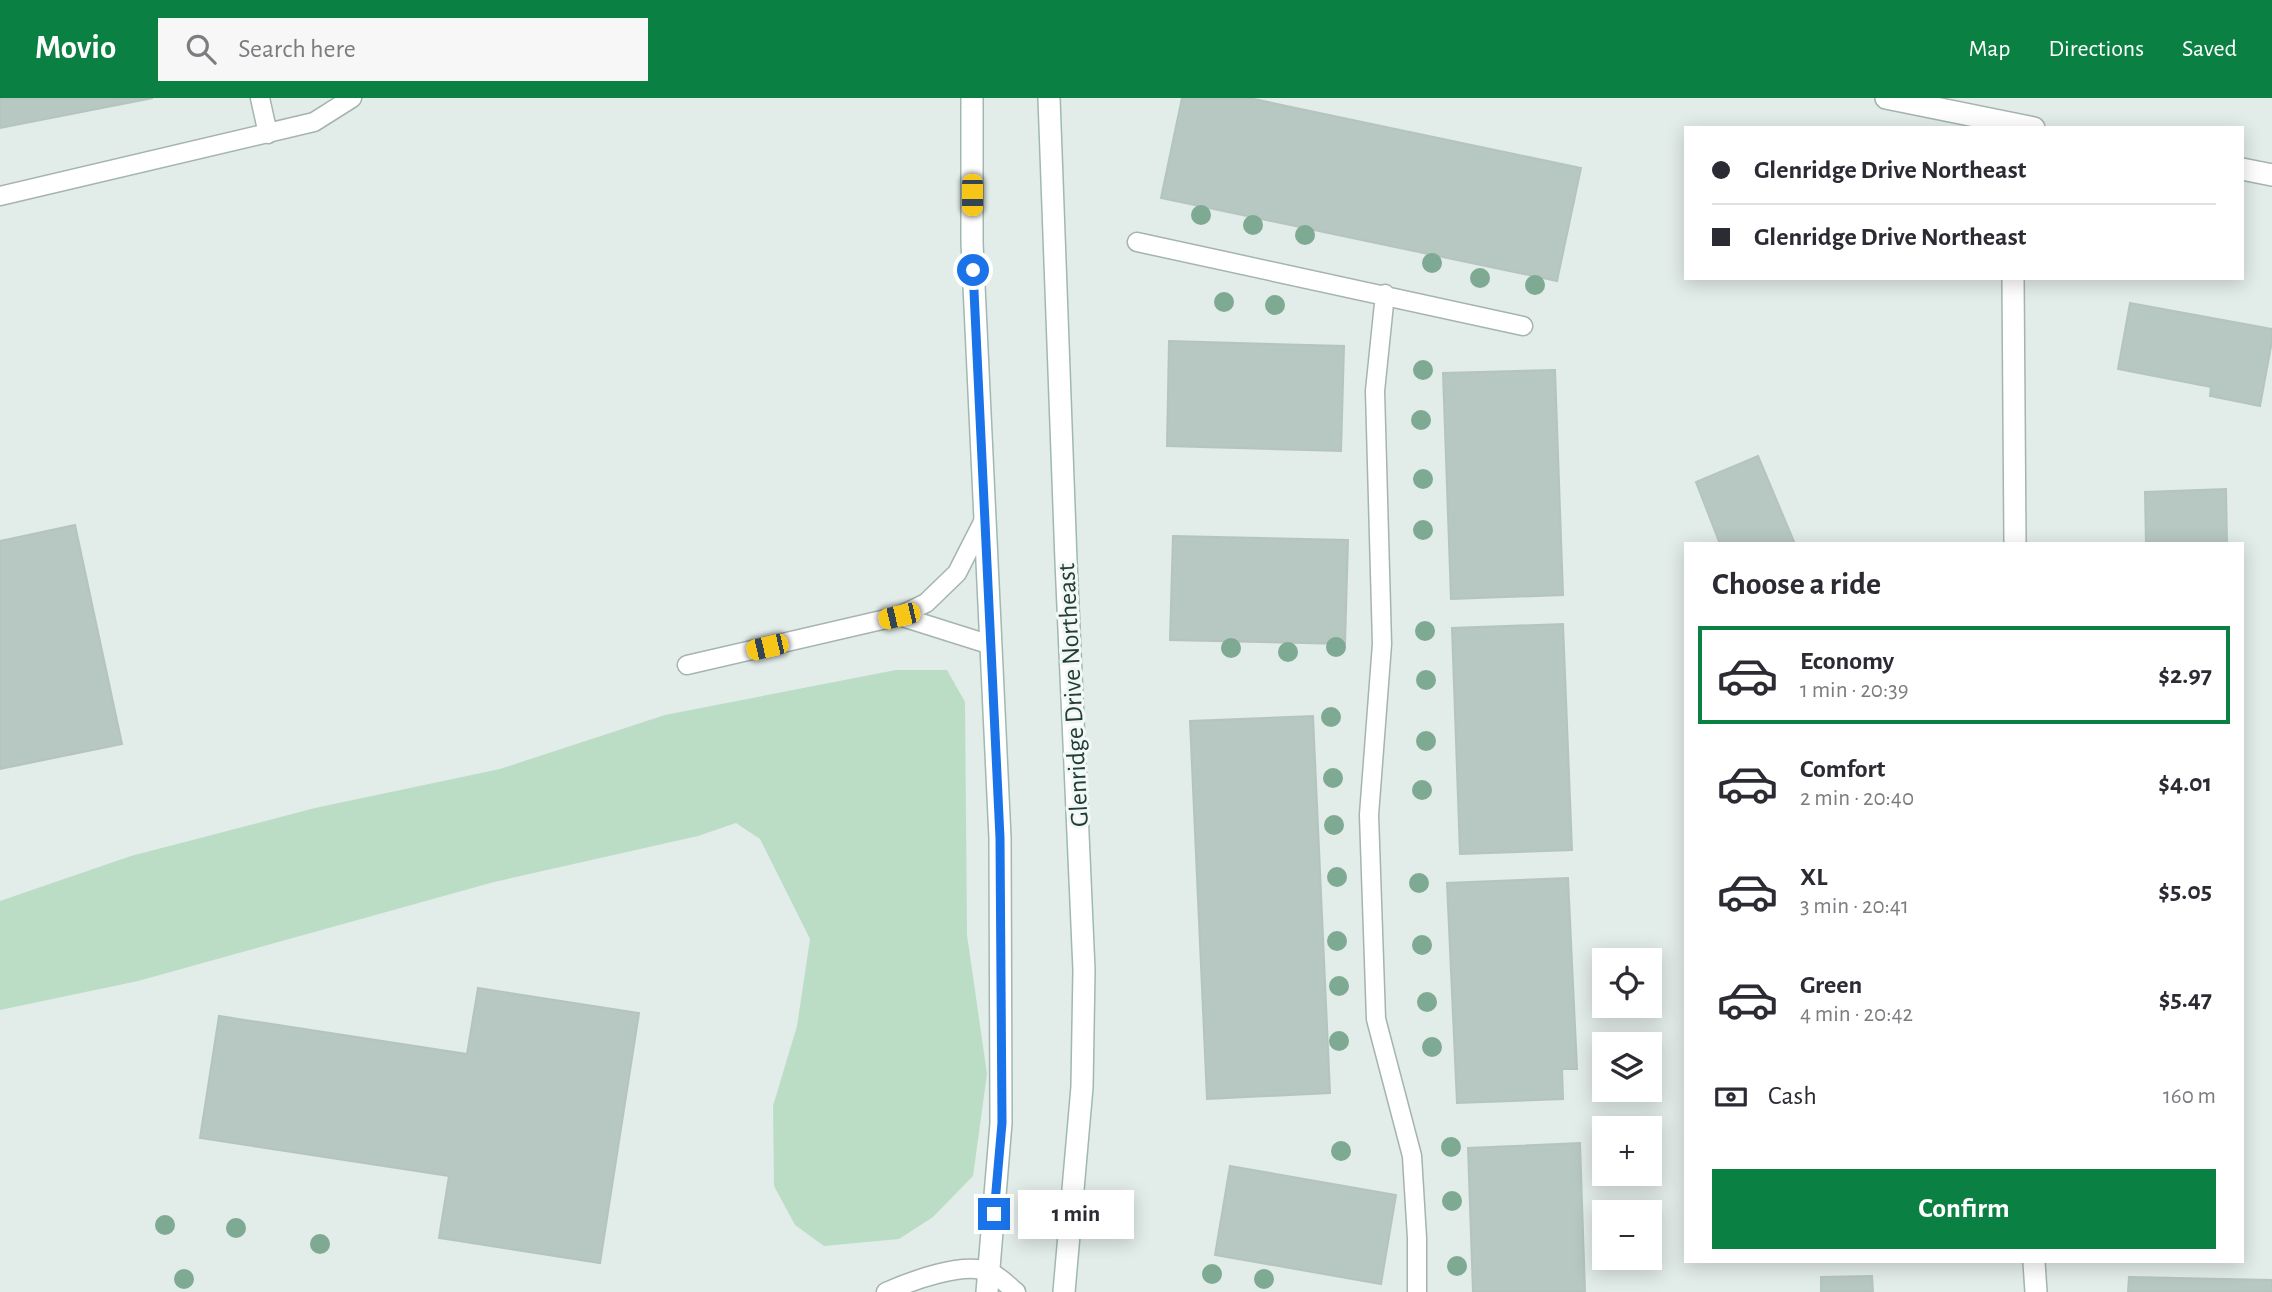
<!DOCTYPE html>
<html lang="en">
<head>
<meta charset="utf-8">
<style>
	:root { --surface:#fff; --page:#f7f7f7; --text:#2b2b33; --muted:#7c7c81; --line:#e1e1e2; --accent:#0b8043 }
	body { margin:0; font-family:"Alegreya Sans",sans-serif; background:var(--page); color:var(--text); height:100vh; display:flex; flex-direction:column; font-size:26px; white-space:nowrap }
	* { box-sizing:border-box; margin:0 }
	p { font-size:23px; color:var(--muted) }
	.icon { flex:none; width:38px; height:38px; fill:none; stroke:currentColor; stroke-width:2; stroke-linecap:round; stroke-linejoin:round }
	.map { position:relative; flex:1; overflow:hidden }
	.side { position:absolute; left:1684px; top:444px; width:560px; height:721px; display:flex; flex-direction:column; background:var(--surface); border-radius:0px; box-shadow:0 4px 18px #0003 }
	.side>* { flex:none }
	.guide { position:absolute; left:1684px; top:28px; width:560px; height:154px; border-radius:0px; box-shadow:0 4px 18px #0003; display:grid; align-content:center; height:154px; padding:0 28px; background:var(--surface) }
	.fabs { position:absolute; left:1592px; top:850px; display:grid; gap:14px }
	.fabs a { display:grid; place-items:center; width:70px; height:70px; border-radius:0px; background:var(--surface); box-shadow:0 4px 18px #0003; font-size:35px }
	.end { position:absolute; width:32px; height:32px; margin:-16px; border:9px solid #1a73e8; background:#fff; box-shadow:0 0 0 4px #fff }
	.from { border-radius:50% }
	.bubble { position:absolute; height:49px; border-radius:0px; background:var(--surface); box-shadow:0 4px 18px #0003; font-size:23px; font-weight:600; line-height:49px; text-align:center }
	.car { position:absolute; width:21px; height:42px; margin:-21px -10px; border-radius:9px; box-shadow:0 0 5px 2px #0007; background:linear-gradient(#f5c518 24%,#345 0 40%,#f5c518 0 76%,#345 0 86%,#f5c518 0) }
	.guide b { display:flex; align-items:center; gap:24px; height:66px; font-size:26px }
	.guide b+b { border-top:2px solid var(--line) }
	.guide i { width:18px; height:18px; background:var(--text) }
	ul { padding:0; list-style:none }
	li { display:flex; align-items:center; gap:21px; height:98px; margin:0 14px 10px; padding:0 14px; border:4px solid transparent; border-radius:0px }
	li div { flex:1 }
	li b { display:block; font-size:26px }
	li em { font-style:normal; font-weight:600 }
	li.active { border-color:var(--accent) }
	li>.icon { width:63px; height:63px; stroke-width:1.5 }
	h2 { padding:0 28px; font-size:32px; line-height:84px }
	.pay { display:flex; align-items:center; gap:18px; height:77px; padding:0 28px; font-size:26px }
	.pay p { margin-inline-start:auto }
	.button { display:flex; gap:14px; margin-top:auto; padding:14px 28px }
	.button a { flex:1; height:80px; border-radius:0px; background:var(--accent); color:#fff; font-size:28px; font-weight:600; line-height:80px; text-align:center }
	header { display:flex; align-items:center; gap:42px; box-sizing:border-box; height:98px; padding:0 35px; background:var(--accent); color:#fff }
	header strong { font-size:33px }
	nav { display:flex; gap:38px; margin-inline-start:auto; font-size:24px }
	.search { width:490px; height:63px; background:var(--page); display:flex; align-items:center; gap:18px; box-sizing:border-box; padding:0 24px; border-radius:0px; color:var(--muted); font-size:26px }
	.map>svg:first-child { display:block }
</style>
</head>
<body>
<header>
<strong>Movio</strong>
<div class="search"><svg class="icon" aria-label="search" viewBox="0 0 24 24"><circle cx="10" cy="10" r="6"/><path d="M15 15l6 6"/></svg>Search here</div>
<nav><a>Map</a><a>Directions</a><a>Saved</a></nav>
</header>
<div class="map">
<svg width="2272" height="1194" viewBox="0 0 2272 1194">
	<rect width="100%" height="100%" fill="#e2ece8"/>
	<!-- green -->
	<path fill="#bbddc6" d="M896,572H947L965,604L967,837L987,976L973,1078L933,1119L899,1141L824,1148L795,1127L774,1088L773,1008L797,928L810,841L760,741L736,725L698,738L494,784L138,883L0,912V803L131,758L315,710L500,671L665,617Z"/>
	<!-- building -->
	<path fill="#b7c7c1" stroke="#b4c5bf" stroke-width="2" d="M0,0H153L0,30Z
		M1182,0H1249L1581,70L1557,183L1161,100Z
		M2130,205L2272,231V243L2260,308L2210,298L2211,289L2118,271Z
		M1169,243L1344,248L1341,353L1167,348Z
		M1555,272L1563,497L1451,501L1443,275Z
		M1758,358L1795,446H1720L1696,384Z
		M2226,391L2227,446H2146L2145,394Z
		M75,427L122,646L0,671V443Z
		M1173,438L1348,442L1345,546L1170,542Z
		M1563,526L1572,752L1460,756L1452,530Z
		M1313,618L1330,995L1207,1001L1190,623Z
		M1568,780L1577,971H1562L1563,1001L1457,1005L1447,785Z
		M478,890L639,915L600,1165L439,1140L449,1078L200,1040L219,918L467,956Z
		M1580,1045L1585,1194H1473L1468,1050Z
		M1230,1068L1396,1097L1381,1186L1215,1157Z
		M1872,1178L1873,1194H1821V1179Z
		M2129,1179L2272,1182V1194H2128Z"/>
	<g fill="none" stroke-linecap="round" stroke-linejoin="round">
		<!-- service casing -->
		<g stroke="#a5b4af" stroke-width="21">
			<path id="service" d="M260,0L268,36
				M0,98L314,24L352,0
				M1137,144L1523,228
				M1385,196L1375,293L1382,546L1369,717L1376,921L1412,1058L1417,1140V1194
				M985,420L957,475L926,505L899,518L991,547
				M687,567L899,518
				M886,1194C911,1183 964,1163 989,1174C999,1177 1008,1188 1016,1194"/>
		</g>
		<!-- minor casing -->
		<g stroke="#a5b4af" stroke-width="24">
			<path id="minor" d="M1886,0L2034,30
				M2242,71L2272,77
				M2013,180L2015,446
				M2034,1164L2036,1194"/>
		</g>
		<!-- secondary casing -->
		<g stroke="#a0b8b1" stroke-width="24">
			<path id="secondary" d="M972,0V145L1000,740L1001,1025L987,1194
				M1049,0L1066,463L1084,872L1082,989L1064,1194"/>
		</g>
		<!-- service -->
		<use href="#service" stroke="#fff" stroke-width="18"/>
		<!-- minor -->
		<use href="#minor" stroke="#fff" stroke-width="21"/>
		<!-- secondary -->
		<use href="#secondary" stroke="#fff" stroke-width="21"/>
	</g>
	<!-- trees -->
	<g fill="#7ea992">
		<circle cx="1201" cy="117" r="10"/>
		<circle cx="1253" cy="127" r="10"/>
		<circle cx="1305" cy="137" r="10"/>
		<circle cx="1432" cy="165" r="10"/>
		<circle cx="1480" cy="180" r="10"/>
		<circle cx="1535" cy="187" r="10"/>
		<circle cx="1224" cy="204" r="10"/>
		<circle cx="1275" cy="207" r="10"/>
		<circle cx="1423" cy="272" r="10"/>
		<circle cx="1421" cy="322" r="10"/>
		<circle cx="1423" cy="381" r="10"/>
		<circle cx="1423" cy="432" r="10"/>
		<circle cx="1425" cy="533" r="10"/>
		<circle cx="1336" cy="549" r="10"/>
		<circle cx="1231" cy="550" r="10"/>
		<circle cx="1288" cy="554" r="10"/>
		<circle cx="1426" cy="582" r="10"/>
		<circle cx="1331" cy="619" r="10"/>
		<circle cx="1426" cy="643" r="10"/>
		<circle cx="1333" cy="680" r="10"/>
		<circle cx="1422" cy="692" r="10"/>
		<circle cx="1334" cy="727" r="10"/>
		<circle cx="1337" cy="779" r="10"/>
		<circle cx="1419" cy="785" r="10"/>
		<circle cx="1337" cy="843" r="10"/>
		<circle cx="1422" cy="847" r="10"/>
		<circle cx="1339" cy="888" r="10"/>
		<circle cx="1427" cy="904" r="10"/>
		<circle cx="1339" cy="943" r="10"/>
		<circle cx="1432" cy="949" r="10"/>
		<circle cx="1451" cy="1049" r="10"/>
		<circle cx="1341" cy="1053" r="10"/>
		<circle cx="1452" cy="1103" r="10"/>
		<circle cx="165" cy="1127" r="10"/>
		<circle cx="236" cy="1130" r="10"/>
		<circle cx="320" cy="1146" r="10"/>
		<circle cx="1457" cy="1168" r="10"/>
		<circle cx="1212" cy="1176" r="10"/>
		<circle cx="184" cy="1181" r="10"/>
		<circle cx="1264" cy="1181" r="10"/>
	</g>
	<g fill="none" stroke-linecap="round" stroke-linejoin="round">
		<!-- route -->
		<path stroke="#1a73e8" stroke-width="9" d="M973,172L1000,740L1002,1025L994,1116"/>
	</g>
	<g text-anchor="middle" stroke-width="6" stroke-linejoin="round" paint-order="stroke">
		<!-- street labels -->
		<g font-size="26" fill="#223d37" stroke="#f2f8f6">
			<text transform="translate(1072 597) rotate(-93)" y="9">Glenridge Drive Northeast</text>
		</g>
	</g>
</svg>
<div class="fabs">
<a><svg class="icon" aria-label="locate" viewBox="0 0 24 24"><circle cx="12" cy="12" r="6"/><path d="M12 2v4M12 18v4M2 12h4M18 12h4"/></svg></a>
<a><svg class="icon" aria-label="layers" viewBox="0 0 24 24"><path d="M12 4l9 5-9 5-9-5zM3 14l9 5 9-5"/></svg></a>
<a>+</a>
<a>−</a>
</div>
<i class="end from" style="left:973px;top:172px"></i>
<i class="end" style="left:994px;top:1116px"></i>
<div class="bubble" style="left:1018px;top:1092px;width:116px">1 min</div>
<i class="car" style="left:972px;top:97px;rotate:180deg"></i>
<i class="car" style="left:899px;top:518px;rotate:257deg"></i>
<i class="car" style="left:767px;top:549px;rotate:257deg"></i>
<div class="guide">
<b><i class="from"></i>Glenridge Drive Northeast</b>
<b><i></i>Glenridge Drive Northeast</b>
</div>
<section class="side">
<h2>Choose a ride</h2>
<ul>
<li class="active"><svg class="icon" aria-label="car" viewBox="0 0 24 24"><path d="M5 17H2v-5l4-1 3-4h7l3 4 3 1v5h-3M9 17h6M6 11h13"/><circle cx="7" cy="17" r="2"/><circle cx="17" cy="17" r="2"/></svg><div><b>Economy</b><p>1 min · 20:39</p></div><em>$2.97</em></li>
<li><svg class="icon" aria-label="car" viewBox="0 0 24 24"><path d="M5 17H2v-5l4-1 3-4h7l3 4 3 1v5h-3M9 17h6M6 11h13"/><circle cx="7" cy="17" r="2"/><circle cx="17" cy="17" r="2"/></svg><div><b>Comfort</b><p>2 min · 20:40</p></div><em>$4.01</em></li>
<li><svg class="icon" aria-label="car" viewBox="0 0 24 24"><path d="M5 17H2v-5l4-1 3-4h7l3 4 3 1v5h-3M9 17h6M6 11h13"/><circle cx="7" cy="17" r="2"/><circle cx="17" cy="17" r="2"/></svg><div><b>XL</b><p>3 min · 20:41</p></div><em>$5.05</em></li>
<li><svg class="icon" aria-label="car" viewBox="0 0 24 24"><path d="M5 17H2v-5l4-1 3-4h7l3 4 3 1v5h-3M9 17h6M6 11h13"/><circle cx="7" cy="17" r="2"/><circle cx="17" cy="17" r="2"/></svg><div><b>Green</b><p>4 min · 20:42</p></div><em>$5.47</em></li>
</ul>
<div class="pay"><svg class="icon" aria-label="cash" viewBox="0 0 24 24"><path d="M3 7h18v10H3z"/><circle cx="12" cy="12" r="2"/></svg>Cash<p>160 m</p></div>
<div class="button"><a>Confirm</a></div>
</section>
</div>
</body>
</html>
